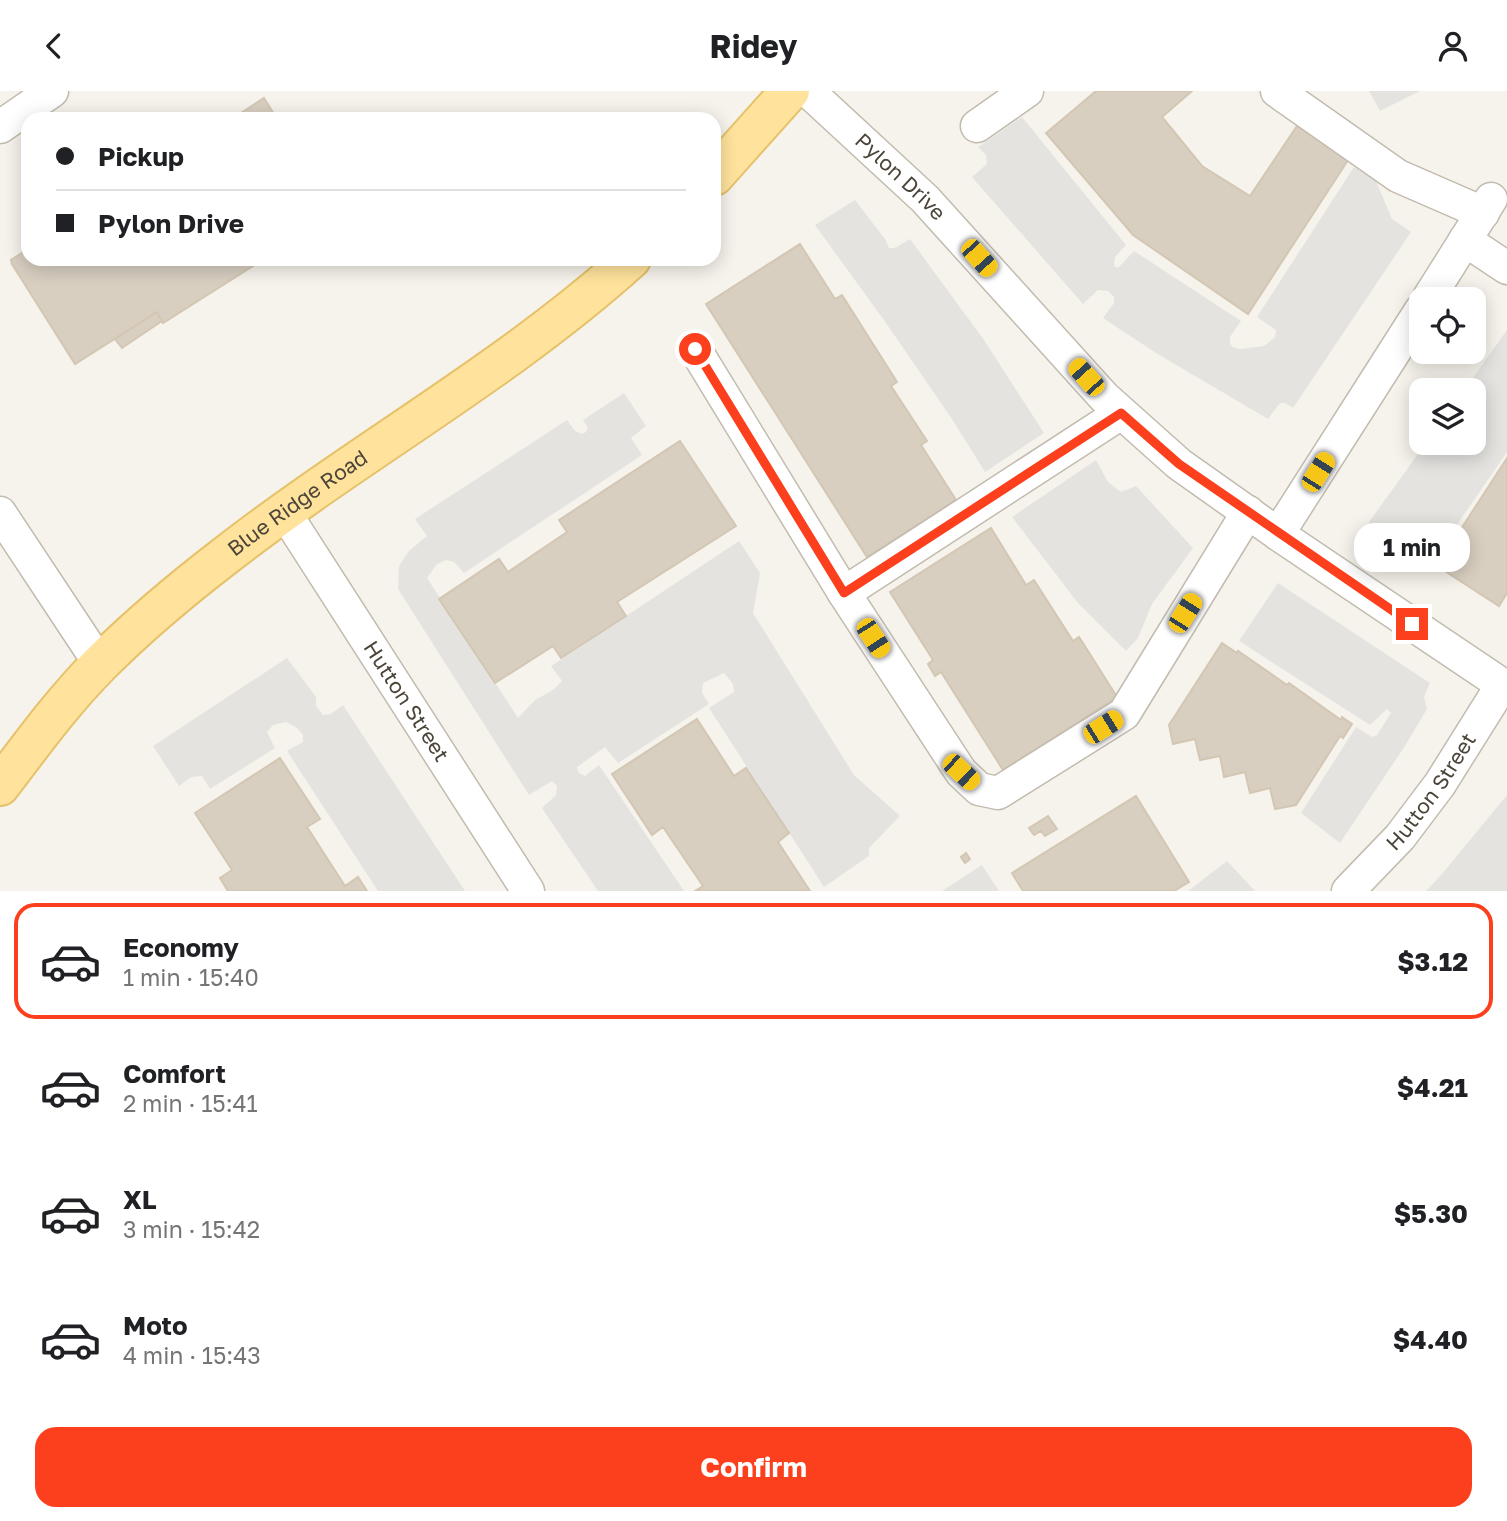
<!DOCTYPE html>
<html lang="en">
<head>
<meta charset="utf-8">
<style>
	:root { --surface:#fff; --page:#f6f6f6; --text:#202124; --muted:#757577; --line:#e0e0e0; --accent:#fc3f1d }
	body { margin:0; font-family:"Golos Text",sans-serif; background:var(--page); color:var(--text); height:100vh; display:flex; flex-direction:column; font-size:26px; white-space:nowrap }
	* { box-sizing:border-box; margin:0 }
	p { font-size:23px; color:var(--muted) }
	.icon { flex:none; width:38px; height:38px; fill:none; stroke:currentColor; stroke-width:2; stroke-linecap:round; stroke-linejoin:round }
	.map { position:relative; height:800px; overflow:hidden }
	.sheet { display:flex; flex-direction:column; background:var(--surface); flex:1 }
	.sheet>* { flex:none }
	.top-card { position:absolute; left:21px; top:21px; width:700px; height:154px; border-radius:21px; box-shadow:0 4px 18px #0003; display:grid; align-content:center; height:154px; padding:0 35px; background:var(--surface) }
	.fabs { position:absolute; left:1409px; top:196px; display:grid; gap:14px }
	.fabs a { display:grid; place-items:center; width:77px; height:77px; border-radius:14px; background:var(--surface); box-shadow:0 4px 18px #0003; font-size:35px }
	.end { position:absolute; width:32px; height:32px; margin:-16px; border:9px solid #fc3f1d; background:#fff; box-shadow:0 0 0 4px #fff }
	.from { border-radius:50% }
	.bubble { position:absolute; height:49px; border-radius:21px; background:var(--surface); box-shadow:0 4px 18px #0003; font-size:23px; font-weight:700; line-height:49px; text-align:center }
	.car { position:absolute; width:21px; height:42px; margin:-21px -10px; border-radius:9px; box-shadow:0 0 5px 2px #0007; background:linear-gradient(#f5c518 24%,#345 0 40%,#f5c518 0 76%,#345 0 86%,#f5c518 0) }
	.top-card b { display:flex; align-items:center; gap:24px; height:66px; font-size:26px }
	.top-card b+b { border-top:2px solid var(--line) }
	.top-card i { width:18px; height:18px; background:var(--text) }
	ul { padding:12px 0 0; list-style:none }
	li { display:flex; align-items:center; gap:21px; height:116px; margin:0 14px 10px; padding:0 21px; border:4px solid transparent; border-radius:21px }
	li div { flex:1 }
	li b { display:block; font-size:26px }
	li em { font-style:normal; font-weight:700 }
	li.current { border-color:var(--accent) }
	li>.icon { width:63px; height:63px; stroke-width:1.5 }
	.cta { display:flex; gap:14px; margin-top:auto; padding:14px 35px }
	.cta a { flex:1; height:80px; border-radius:21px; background:var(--accent); color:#fff; font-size:28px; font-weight:700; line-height:80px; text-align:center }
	header { display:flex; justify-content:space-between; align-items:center; height:91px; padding:0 35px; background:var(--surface); font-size:32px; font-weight:700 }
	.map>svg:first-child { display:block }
</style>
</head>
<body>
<header><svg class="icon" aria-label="back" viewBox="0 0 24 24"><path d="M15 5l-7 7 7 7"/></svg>Ridey<svg class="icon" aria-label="person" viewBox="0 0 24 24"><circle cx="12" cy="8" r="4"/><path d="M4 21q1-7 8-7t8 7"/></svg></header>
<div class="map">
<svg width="1507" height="800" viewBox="0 0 1507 800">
	<rect width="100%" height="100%" fill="#f6f3ec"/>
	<!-- parking -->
	<path fill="#e5e3e0" d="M1369,0H1420L1380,20Z
		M1022,26L1126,154L1115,166L1114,175L1118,177L1134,160L1241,230L1230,246V253L1233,256L1240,258L1264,255L1275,246L1276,239L1257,226L1354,76L1376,90L1392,128L1411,141L1293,317L1285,312H1280L1268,328L1156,262L1103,227L1114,212V206L1108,200L1098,199L1083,213L972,86L987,73L986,64L978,56Z
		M855,109L885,148L889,157H895L910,148L984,249L1044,342L985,381L952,328L886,232L815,134Z
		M1507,239V361L1430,473L1369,431L1426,352H1474V299H1464Z
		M624,302L646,335L631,347L642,364L464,482L454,471L446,469L437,473L427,487L518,627L535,609L553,599L562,590L551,575L739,450L760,482L753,522L854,684L900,725L869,757V765L824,796L709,617L734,601L733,593L724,582L703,592L702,602L709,613L618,672L605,656L577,676L579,682L585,685L599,674L684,800H598L542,717L556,704L557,695L552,690L529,704L398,498L399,475L409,460L427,445L415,428L567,329L575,340L582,343L586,341L588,337L583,329Z
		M1096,369L1108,391L1121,401L1136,395L1193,457L1152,513L1138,547L1126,560L1078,512L1012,426Z
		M1278,492L1430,592L1424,606L1427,618L1405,655L1340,752L1301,722L1356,636L1372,646L1377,644L1391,622L1387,618L1370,634L1239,550Z
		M287,567L316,606V615L323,624L331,623L343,614L465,800H378L287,660L303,651V644L296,636L286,631L273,634L267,641L275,657L210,698L202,685L191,686L179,695L153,655Z
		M1507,704V800H1426L1442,783Z
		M1227,770L1255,800H1188Z
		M982,774L999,800H942Z"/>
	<!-- building -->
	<path fill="#d8cfc1" stroke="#d3c7b4" stroke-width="2" d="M1096,0H1192L1162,26L1202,75L1250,105L1299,32L1350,66L1248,223L1133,144L1046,42Z
		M264,7L277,28H232Z
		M800,153L835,208L842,204L897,291L891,295L927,350L921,354L956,409L867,466L706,213Z
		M28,158V168H253L256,173L163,232L157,221L75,273L12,173L11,169Z
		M157,221L162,230L122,257L115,248Z
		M680,350L736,435L617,511L626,525L561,567L553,555L495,592L439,508L499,468L508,481L567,441L559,429Z
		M1507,367V502L1499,515L1437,475Z
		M991,437L1026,494L1034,489L1073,550L1079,546L1117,606L1003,679L941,581L935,585L928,573L933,569L890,501Z
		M1222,552L1237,562L1238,560L1287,594L1289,592L1341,629L1342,626L1352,633L1343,647L1340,645L1296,714L1275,718L1270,697L1250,702L1245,681L1224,686L1220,665L1200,669L1195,648L1173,653L1169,634Z
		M697,628L734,685L746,677L789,742L778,751L810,800H695L703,795L663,736L652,744L612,683Z
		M280,667L320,728L307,736L345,795L358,786L367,800H228L220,787L232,779L195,722Z
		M1136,705L1189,791L1174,800H1023L1012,782Z
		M1048,725L1057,738L1045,745L1041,740L1034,744L1029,737Z
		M966,762L970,768L965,772L961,766Z"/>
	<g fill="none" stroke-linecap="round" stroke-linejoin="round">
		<!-- minor casing -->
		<g stroke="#c2bbae" stroke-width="35">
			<g id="minor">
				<path id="s1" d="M808,0L925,108L1104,306L1179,373L1278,443L1507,597"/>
				<path d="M1277,0L1398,85L1483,122"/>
				<path d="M977,35L1027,0"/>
				<path d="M0,36L52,0"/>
				<path d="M1465,149L1507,177"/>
				<path d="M1428,208L1491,108"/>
				<path d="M695,258L844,502L961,681L979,698L998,702L1124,623L1248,421"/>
				<path d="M0,422L100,573"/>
				<path id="s2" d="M285,422L528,800"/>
				<path d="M1278,443L1421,219"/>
				<path d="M844,502L1121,322"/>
				<path id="s3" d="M1348,800L1400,746L1440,693L1502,594"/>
			</g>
		</g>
		<!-- major casing -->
		<g stroke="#e6c16a" stroke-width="42">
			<g id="major">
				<path d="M714,85L790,0"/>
				<path id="s4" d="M0,695C32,653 63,610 101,572C139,534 182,498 225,465C357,362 506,281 631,168"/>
			</g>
		</g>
		<!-- minor -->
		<use href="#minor" stroke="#fff" stroke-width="32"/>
		<!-- major -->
		<use href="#major" stroke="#ffe39c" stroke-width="38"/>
	</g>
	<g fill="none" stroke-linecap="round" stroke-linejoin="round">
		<!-- route -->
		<path stroke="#fc3f1d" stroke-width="9" d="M695,258L844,502L1121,322L1179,373L1412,533"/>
	</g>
	<g text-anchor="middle" stroke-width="5" stroke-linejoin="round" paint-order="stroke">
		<!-- street labels -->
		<g font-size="21" fill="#4b4439" stroke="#fff">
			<text dy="7" stroke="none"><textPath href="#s1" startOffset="126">Pylon Drive</textPath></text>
			<text dy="7" stroke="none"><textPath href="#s4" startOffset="413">Blue Ridge Road</textPath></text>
			<text dy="7" stroke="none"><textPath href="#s2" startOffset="224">Hutton Street</textPath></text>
			<text dy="7" stroke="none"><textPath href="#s3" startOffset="130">Hutton Street</textPath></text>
		</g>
	</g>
</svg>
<div class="fabs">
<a><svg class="icon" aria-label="locate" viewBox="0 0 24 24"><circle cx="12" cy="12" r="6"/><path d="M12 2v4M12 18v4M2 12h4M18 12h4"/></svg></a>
<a><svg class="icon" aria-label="layers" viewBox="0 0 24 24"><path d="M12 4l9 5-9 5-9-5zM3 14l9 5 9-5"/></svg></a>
</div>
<i class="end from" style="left:695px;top:258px"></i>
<i class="end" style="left:1412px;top:533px"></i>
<div class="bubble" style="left:1354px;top:432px;width:116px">1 min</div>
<i class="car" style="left:979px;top:167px;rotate:138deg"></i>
<i class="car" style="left:1086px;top:286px;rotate:318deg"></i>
<i class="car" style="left:1318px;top:381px;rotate:32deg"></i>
<i class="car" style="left:1185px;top:522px;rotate:32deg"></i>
<i class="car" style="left:873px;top:547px;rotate:147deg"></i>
<i class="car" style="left:1103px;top:636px;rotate:58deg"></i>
<i class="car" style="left:961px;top:681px;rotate:133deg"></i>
<div class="top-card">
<b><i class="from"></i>Pickup</b>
<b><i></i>Pylon Drive</b>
</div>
</div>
<section class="sheet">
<ul>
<li class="current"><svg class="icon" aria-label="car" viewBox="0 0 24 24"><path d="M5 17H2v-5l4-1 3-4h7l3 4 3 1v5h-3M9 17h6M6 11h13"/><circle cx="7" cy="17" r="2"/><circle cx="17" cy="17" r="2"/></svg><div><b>Economy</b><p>1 min · 15:40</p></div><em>$3.12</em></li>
<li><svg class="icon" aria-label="car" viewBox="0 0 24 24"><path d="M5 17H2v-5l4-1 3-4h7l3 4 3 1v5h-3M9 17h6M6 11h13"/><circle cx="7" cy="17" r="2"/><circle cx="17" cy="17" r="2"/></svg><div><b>Comfort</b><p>2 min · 15:41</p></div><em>$4.21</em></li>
<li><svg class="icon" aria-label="car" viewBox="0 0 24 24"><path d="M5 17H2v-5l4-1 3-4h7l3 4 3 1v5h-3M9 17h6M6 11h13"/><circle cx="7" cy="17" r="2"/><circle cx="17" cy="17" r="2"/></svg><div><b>XL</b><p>3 min · 15:42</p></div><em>$5.30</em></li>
<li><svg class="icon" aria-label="car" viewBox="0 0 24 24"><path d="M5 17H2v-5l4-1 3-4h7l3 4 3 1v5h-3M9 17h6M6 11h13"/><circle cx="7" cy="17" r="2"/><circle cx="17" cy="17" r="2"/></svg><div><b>Moto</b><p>4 min · 15:43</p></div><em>$4.40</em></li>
</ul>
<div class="cta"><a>Confirm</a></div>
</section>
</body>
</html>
